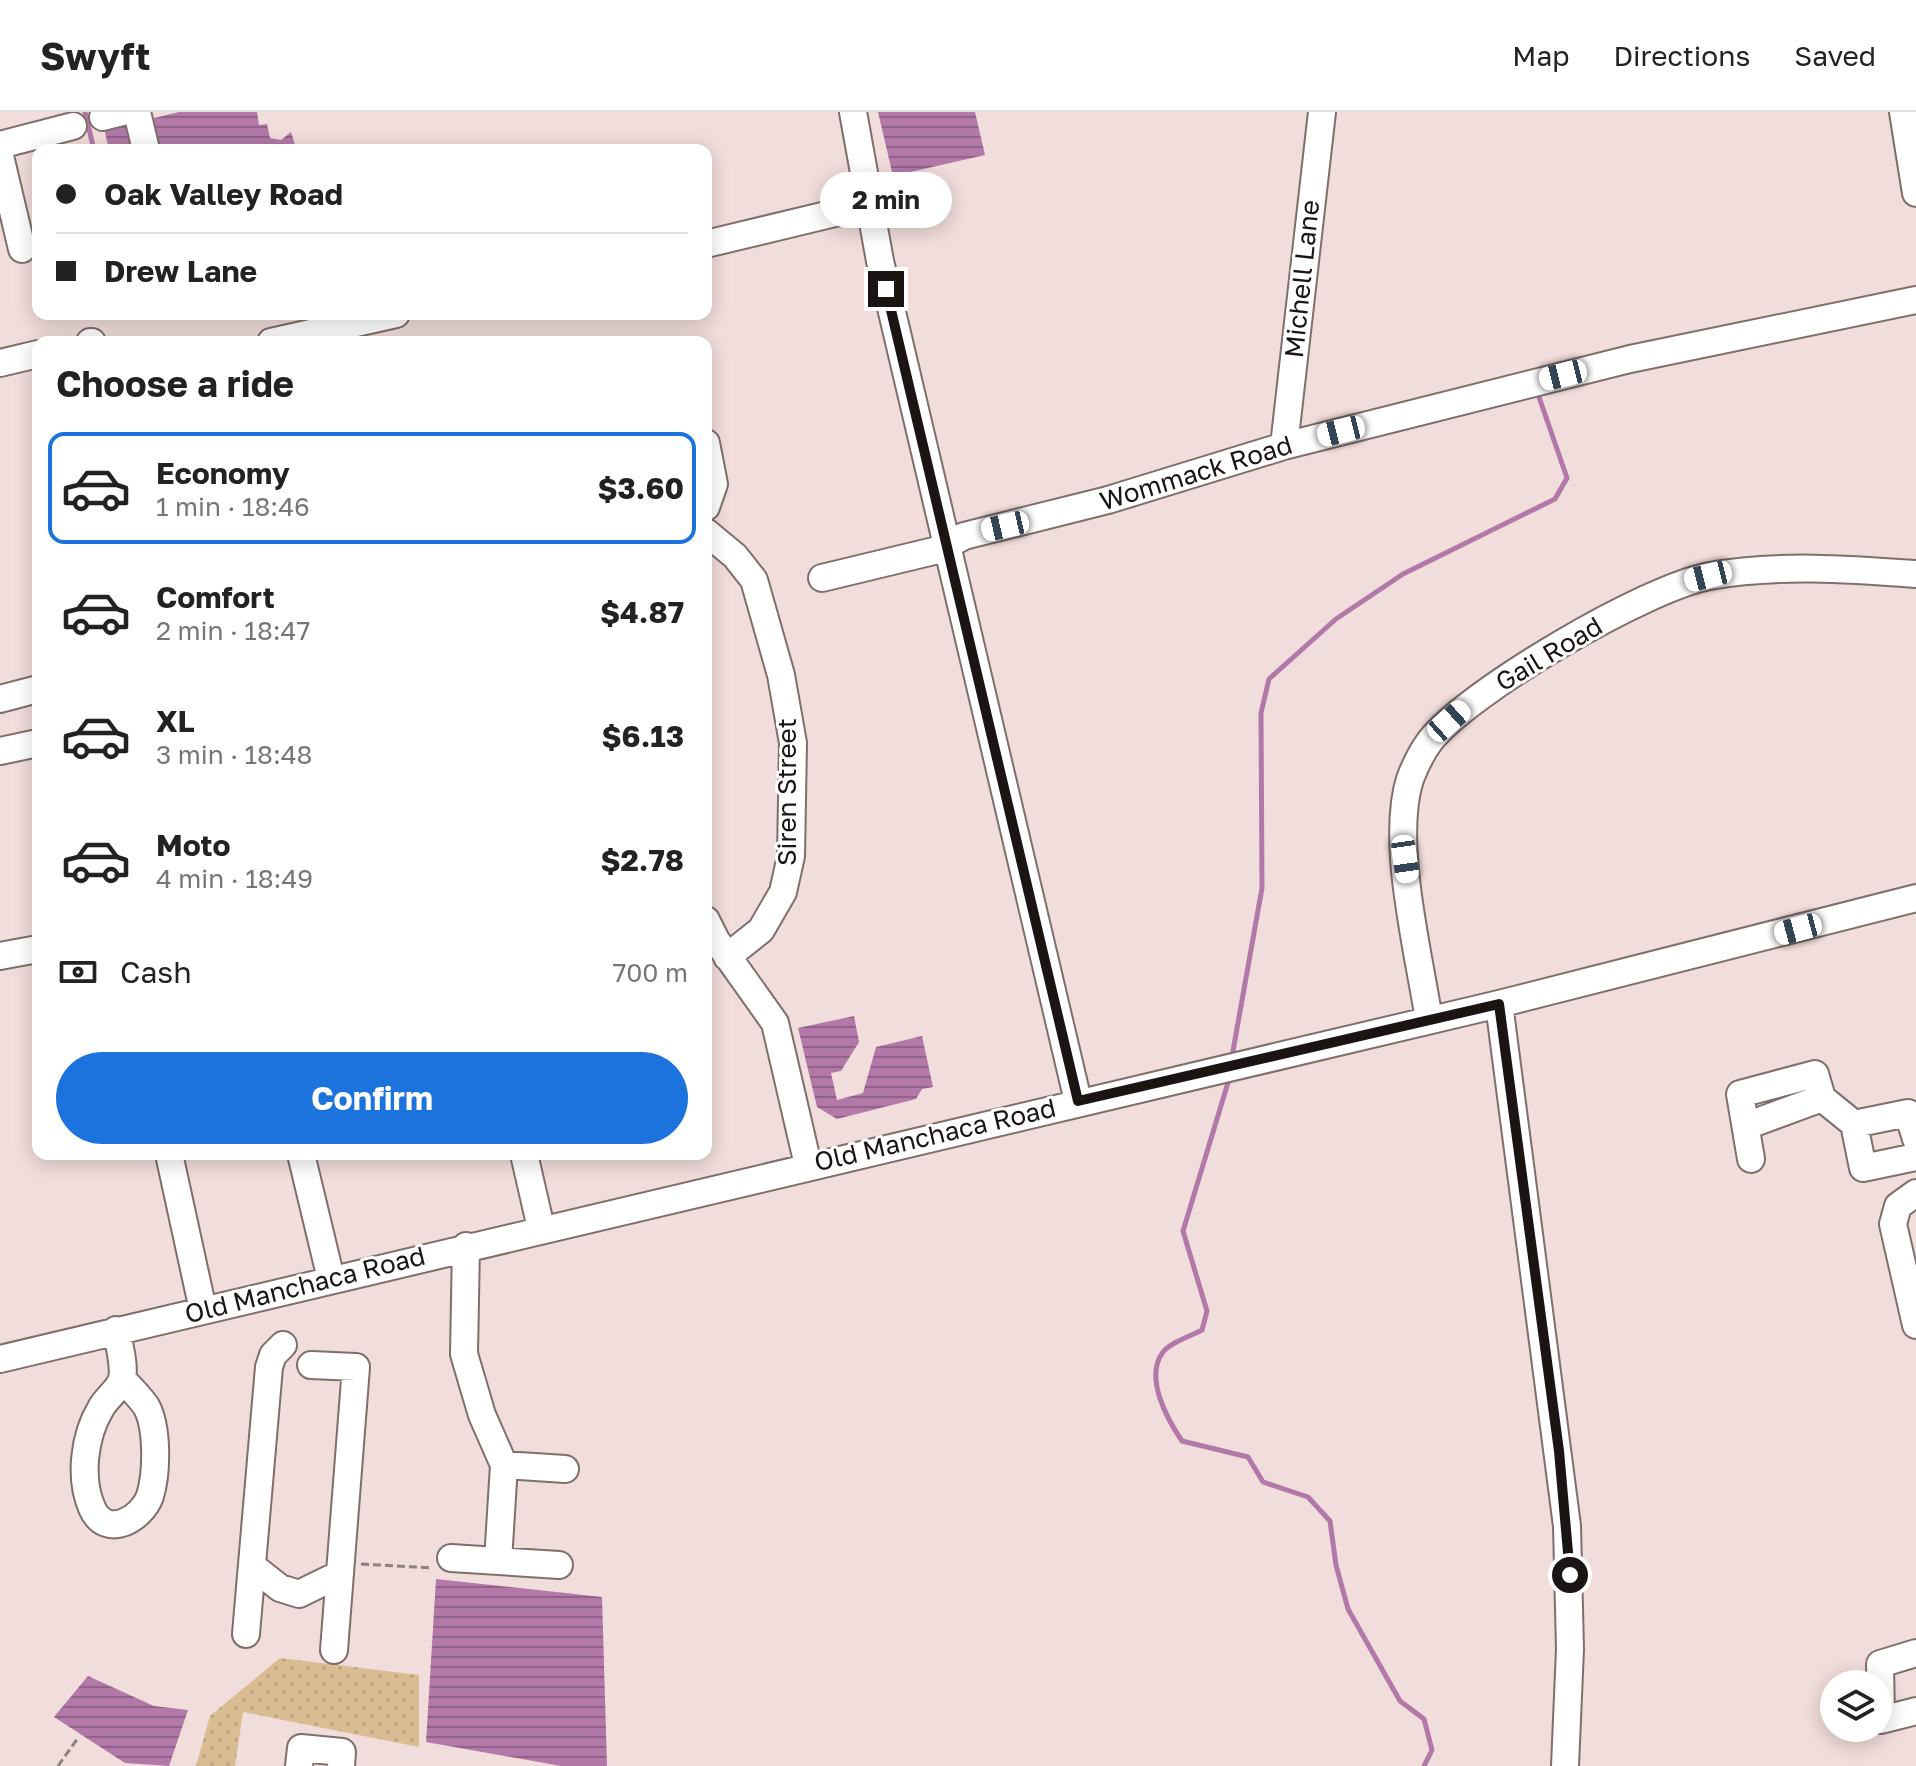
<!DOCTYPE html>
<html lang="en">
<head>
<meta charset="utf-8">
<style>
	:root { --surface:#fff; --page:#f6f6f6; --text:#222; --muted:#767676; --line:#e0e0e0; --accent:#1c73dd }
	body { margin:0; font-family:"Golos Text",sans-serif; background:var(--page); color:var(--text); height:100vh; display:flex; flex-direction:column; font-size:30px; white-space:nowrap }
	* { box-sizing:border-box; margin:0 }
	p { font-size:26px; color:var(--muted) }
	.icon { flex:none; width:44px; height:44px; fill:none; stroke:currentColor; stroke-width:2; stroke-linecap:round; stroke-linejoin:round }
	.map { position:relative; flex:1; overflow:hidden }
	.panel { position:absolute; left:32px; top:224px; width:680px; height:824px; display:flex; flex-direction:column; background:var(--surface); border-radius:16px; box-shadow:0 4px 20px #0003 }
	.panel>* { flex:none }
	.top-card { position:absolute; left:32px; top:32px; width:680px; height:176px; border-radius:16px; box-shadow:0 4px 20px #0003; display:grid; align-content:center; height:176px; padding:0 24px; background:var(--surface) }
	.tools { position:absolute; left:1820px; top:1558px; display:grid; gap:16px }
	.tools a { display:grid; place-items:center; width:72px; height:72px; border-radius:50%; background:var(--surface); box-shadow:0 4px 20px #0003; font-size:40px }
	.end { position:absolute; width:36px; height:36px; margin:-18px; border:10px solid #1a1413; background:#fff; box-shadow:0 0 0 4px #fff }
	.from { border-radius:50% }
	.bubble { position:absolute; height:56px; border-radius:28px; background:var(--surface); box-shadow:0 4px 20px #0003; font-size:26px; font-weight:700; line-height:56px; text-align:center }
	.car { position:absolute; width:24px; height:48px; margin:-24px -12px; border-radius:10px; box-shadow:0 0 6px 2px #0007; background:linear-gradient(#fff 24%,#345 0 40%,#fff 0 76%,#345 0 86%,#fff 0) }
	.top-card b { display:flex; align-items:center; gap:28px; height:76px; font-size:30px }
	.top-card b+b { border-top:2px solid var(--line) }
	.top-card i { width:20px; height:20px; background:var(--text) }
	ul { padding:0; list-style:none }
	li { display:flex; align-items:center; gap:24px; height:112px; margin:0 16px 12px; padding:0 8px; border:4px solid transparent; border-radius:16px }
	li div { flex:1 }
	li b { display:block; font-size:30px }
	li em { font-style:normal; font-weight:700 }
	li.active { border-color:var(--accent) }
	li>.icon { width:72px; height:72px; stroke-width:1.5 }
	h2 { padding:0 24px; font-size:36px; line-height:96px }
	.pay { display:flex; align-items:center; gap:20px; height:88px; padding:0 24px; font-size:30px }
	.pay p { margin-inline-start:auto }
	.cta { display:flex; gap:16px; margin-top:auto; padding:16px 24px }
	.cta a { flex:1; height:92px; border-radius:48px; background:var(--accent); color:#fff; font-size:32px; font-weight:700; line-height:92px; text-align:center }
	header { display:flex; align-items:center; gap:48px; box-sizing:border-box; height:112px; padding:0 40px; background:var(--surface); border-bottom:2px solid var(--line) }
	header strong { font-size:38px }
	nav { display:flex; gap:44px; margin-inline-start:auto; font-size:28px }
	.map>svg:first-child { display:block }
</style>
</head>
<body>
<header>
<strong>Swyft</strong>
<nav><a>Map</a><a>Directions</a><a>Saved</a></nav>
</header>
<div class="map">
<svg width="1916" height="1654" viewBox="0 0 1916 1654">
	<defs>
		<pattern id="grass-dots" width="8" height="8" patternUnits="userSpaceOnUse" patternTransform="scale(2)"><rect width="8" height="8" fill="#dabc93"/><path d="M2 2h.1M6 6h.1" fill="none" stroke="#baa17e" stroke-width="1.8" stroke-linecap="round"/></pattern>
		<pattern id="water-rules" width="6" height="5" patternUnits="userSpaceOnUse" patternTransform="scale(2)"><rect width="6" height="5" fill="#b279a8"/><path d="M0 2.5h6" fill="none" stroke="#906288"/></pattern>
	</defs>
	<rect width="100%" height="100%" fill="#f1dddb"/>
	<!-- grass -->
	<path fill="url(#grass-dots)" d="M280,1546L419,1563V1635L243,1600L235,1654H196L210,1604Z"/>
	<!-- water -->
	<path fill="url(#water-rules)" d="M179,0H257L259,13L267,12L270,26L281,28L291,20L296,36L152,38L150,17L154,6Z
		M878,0H975L985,43L893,64Z
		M123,12L132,20L137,38H109L104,16Z
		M854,904L859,930L841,959L831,961L837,988L863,981L876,935L922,924L933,975L922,977L916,987L837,1007L817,995L798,916Z
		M436,1467L602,1485L607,1654H561L426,1630Z
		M88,1564L154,1594L188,1598L169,1654L125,1651L54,1605Z"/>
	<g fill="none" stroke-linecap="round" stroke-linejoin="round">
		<!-- stream -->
		<path stroke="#b279a8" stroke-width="5" d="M85,0L94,38
			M1233,939L1262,776L1261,601L1269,567L1336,507L1403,462L1555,387L1567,366L1539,285
			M1230,964L1183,1119L1207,1199L1202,1218C1191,1224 1171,1230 1163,1240C1144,1265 1167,1307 1182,1329L1248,1345L1263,1370L1308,1385L1330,1409L1336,1453L1348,1497L1400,1589L1424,1607L1432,1638L1424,1654"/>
		<!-- minor casing -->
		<g stroke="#7f6e6c" stroke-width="30">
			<path id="minor" d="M137,0L146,38
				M853,0L880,149L1078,989
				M1903,0L1916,81
				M103,5L123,0
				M0,33L73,14
				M0,44L22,137
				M706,132L868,93
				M90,230H92
				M271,230L396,202
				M0,251L38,242
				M706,331L714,372L706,395
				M1284,334L1322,0
				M706,420L735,444L754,468L781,563L793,631L791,744L783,780L761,818L727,845
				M822,466L938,438L964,424L1108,388L1284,334L1630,247L1916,188
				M0,587L38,577
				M0,639L38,631
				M706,808L716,828L775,911L808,1053
				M0,844L38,837
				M1499,892L1567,1414L1570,1537L1565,1654
				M1429,908C1419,842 1390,730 1410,667C1415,654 1421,641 1430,629C1469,579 1647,475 1710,464C1777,452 1848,457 1916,462
				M1854,1012L1863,1056L1916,1045
				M1746,1014L1822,986L1854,1012L1908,1001L1916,1027
				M169,1042L203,1198
				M301,1042L331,1167
				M524,1042L541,1116
				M1751,1047L1740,982L1815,962L1822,986
				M1916,1081L1898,1094L1893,1112L1916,1213
				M466,1134L464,1242L482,1303L504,1353L498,1449
				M116,1218C119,1232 125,1253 122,1267C119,1278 106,1286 101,1296C84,1324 79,1366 92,1396C106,1428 142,1407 150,1384C157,1361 158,1315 146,1294C139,1284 130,1275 122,1267
				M0,1247L1499,892L1916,786
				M311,1253L356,1255L334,1538
				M504,1353L565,1357
				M451,1446L559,1453
				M252,1454L280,1476L299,1482L340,1462
				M246,1522L269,1255L273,1243L283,1233
				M1916,1541L1880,1552L1881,1608L1916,1599
				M299,1654L301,1636L342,1640L341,1654"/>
		</g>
		<!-- path -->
		<path stroke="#8d807e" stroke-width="3" stroke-dasharray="8 4" stroke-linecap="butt" d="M361,1452L433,1456
			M58,1654L78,1626"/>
		<!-- minor -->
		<use href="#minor" stroke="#fff" stroke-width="26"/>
	</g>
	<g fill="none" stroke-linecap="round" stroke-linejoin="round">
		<!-- route -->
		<path stroke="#1a1413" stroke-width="10" d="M886,177L1078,989L1499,892L1559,1339L1570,1463"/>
	</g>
	<g text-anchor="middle" stroke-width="6" stroke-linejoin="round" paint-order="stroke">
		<!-- street labels -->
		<g font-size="26" fill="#1a1413" stroke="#fff">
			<text transform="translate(1302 167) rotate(-84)" y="9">Michell Lane</text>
			<text transform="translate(1196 361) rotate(-17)" y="9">Wommack Road</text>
			<text transform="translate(1549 542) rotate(-31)" y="9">Gail Road</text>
			<text transform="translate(787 680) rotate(-90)" y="9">Siren Street</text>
			<text transform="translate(935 1023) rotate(-13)" y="9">Old Manchaca Road</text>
			<text transform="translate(305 1173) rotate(-14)" y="9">Old Manchaca Road</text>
		</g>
	</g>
</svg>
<div class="tools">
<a><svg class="icon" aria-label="layers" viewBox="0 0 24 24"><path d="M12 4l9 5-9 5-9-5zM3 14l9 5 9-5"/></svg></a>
</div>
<i class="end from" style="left:1570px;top:1463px"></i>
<i class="end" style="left:886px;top:177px"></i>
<div class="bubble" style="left:820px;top:60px;width:132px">2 min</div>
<i class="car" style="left:1563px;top:263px;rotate:256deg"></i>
<i class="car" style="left:1341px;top:319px;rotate:256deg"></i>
<i class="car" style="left:1005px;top:414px;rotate:257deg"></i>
<i class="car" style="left:1708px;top:464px;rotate:256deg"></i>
<i class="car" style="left:1449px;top:609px;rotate:48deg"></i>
<i class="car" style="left:1405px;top:747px;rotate:172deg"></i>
<i class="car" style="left:1798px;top:817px;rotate:255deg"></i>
<div class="top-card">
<b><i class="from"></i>Oak Valley Road</b>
<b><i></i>Drew Lane</b>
</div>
<section class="panel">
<h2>Choose a ride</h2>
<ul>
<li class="active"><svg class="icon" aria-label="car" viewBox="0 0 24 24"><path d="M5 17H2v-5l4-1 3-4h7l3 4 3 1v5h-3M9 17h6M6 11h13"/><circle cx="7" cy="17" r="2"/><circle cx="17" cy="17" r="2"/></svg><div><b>Economy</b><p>1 min · 18:46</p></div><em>$3.60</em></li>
<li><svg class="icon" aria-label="car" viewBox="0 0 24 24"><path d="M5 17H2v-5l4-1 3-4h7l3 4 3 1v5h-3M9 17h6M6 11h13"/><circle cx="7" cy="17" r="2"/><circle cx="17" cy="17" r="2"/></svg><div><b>Comfort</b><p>2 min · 18:47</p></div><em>$4.87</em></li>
<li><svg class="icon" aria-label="car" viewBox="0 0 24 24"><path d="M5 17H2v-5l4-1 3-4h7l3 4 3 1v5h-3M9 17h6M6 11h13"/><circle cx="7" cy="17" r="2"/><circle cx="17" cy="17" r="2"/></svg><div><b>XL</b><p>3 min · 18:48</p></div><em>$6.13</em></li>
<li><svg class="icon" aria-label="car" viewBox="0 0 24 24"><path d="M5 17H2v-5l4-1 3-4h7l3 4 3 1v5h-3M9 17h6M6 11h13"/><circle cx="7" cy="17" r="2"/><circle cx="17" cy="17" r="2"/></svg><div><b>Moto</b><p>4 min · 18:49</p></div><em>$2.78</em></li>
</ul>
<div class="pay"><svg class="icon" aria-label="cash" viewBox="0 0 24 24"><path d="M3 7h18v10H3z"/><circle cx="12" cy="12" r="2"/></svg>Cash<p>700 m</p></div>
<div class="cta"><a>Confirm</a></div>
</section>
</div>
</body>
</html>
